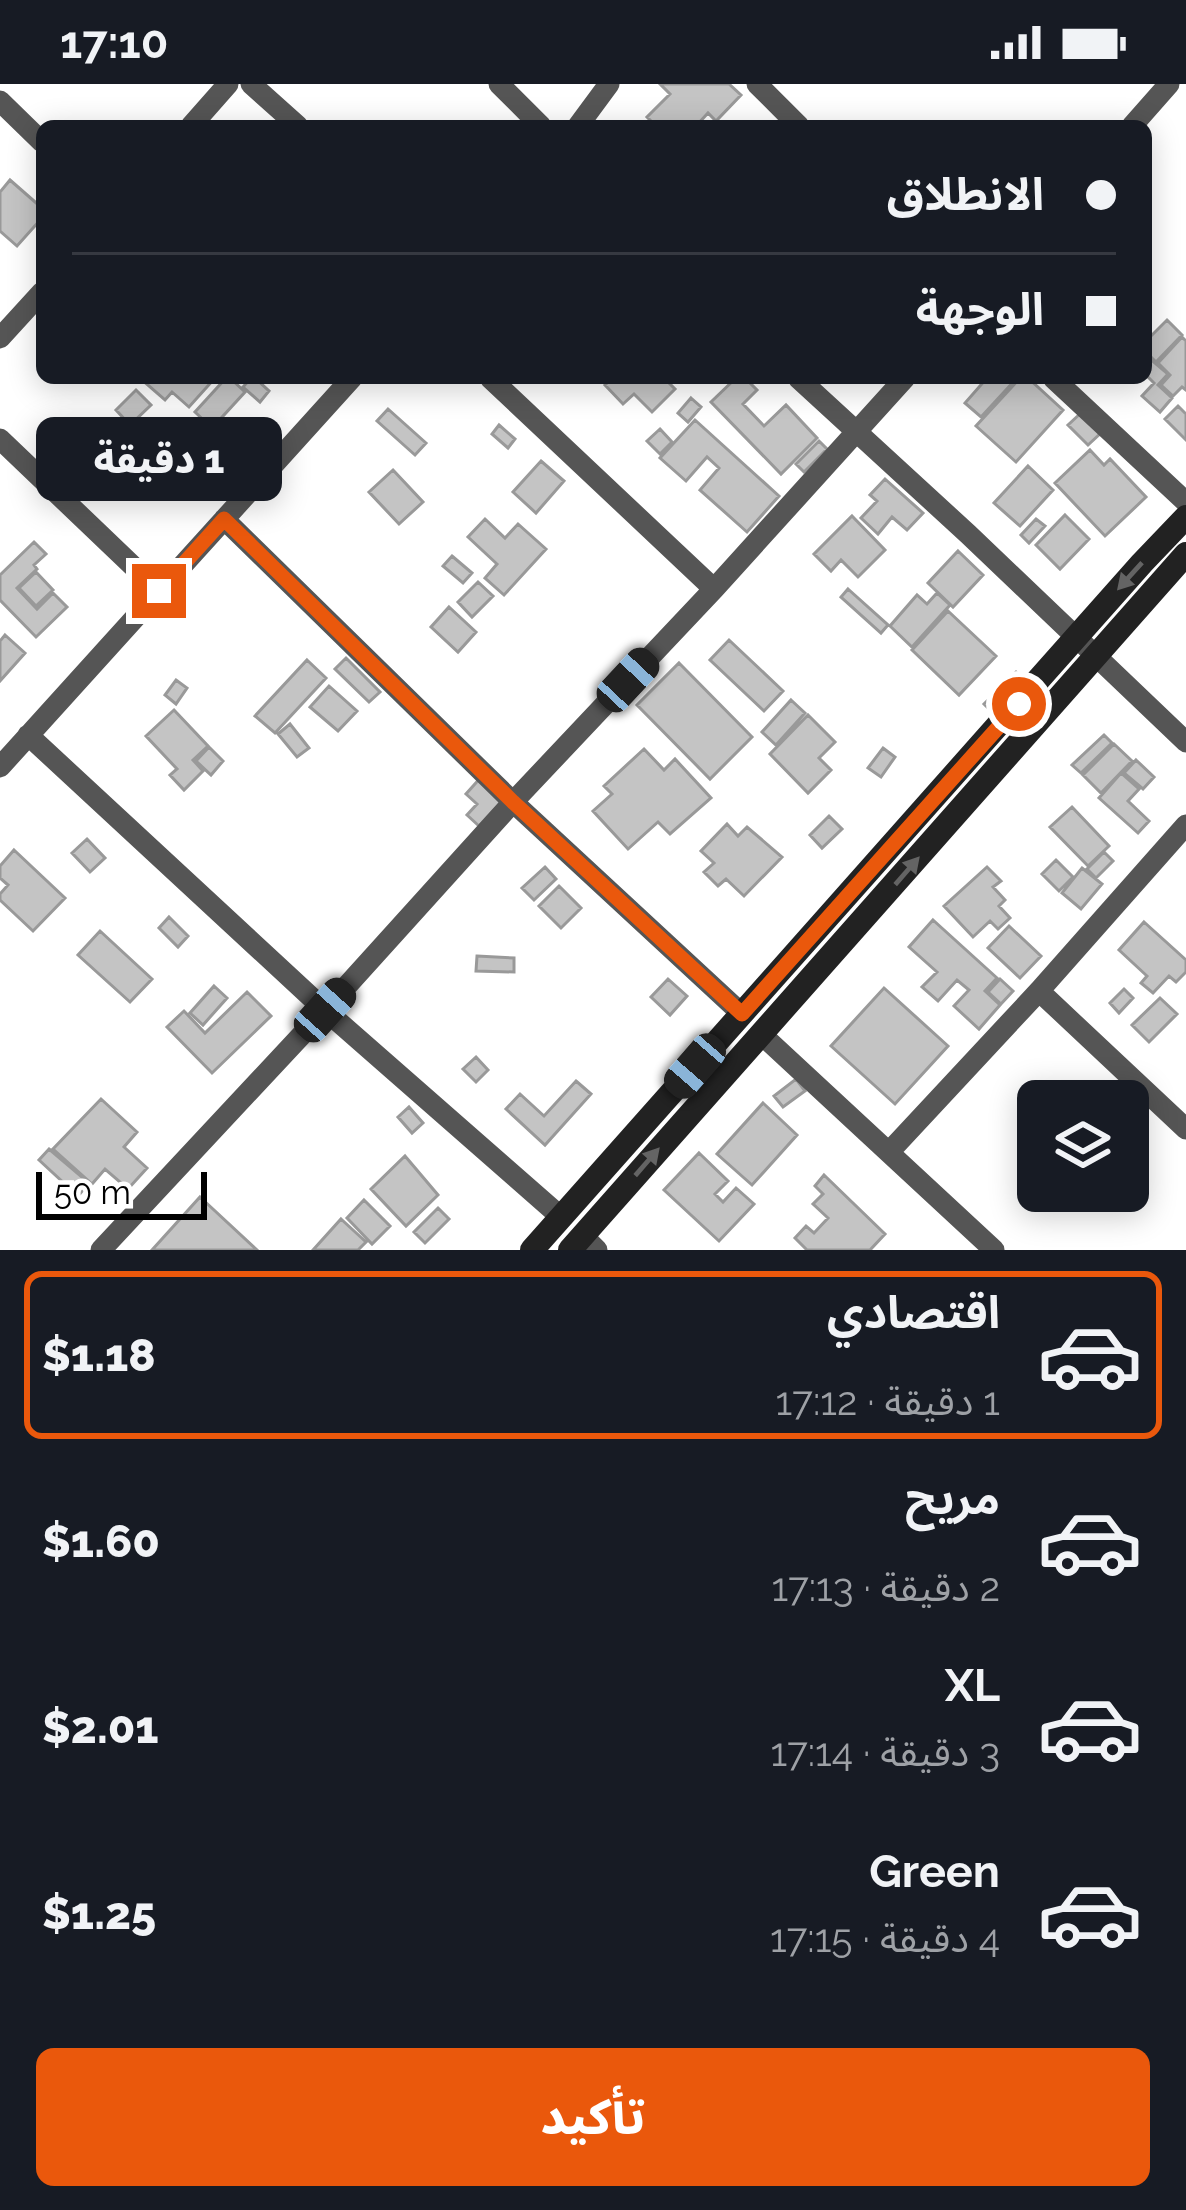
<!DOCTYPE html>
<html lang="ar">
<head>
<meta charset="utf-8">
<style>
	:root { --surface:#171b24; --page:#242831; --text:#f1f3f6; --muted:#9ea1a6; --line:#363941; --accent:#ea580c }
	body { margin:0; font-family:Raleway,"Noto Sans Arabic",sans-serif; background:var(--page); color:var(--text); direction:rtl; height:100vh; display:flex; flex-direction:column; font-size:45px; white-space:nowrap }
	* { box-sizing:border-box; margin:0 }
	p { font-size:39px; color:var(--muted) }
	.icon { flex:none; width:66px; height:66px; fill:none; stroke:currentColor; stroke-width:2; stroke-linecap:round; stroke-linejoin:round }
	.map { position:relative; height:1166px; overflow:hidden; direction:ltr }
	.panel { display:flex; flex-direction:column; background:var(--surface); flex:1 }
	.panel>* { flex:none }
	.hud { position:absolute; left:36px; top:36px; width:1116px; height:264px; border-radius:18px; box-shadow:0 6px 30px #0003; direction:rtl; display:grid; align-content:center; height:264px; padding:0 36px; background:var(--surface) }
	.tools { position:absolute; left:1017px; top:996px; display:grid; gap:24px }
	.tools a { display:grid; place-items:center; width:132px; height:132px; border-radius:18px; background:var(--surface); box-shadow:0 6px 30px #0003; font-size:60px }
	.scale { position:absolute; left:36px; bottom:30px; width:171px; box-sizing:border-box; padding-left:12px; border:6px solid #000; border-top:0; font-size:33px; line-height:42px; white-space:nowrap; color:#000; -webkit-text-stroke:9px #fff; paint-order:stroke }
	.end { position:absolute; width:54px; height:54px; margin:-27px; border:15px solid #ea580c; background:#fff; box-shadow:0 0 0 6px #fff }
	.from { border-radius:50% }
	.bubble { position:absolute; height:84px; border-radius:18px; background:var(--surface); box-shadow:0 6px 30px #0003; font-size:39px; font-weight:800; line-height:84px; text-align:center; direction:rtl }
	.car { position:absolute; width:36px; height:72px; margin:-36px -18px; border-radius:15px; box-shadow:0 0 9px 3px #0007; background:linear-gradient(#222 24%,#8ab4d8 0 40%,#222 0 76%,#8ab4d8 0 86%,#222 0) }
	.hud b { display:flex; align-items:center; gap:42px; height:114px; font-size:45px }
	.hud b+b { border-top:3px solid var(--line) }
	.hud i { width:30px; height:30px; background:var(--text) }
	ul { padding:21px 0 0; list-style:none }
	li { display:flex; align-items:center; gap:36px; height:168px; margin:0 24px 18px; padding:0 12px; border:6px solid transparent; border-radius:18px }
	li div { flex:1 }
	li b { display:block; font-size:45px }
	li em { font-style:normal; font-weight:800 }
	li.current { border-color:var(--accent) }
	li>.icon { width:108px; height:108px; stroke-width:1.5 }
	.button { display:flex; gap:24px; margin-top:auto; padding:24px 36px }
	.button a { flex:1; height:138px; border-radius:18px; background:var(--accent); color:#fff; font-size:48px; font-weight:800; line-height:138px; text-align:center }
	.status { display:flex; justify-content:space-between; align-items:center; height:84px; padding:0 60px; background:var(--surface); direction:ltr }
	.status svg { height:33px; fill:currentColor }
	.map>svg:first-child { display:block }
</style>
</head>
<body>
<div class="status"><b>17:10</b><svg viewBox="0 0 49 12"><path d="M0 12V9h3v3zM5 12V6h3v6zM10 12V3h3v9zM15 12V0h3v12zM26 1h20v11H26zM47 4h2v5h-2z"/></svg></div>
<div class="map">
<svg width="1186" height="1166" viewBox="0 0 1186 1166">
	<rect width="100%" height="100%" fill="#fff"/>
	<!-- building -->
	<path fill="#c4c4c4" stroke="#999" stroke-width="3" d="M660,0H729L741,11L716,37L708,29L696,42H656L647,33L670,10Z
		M10,96L42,124V134L17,162L0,147V108Z
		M1167,236L1182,251L1156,278L1146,268V257Z
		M1182,253L1186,257V306L1182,303L1173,312L1161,301L1170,291L1158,279Z
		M1148,273L1168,290L1158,301L1172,314L1160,328L1142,312L1154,299L1146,291Z
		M145,294H215L189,323L172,308L165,316L142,296Z
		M226,294H230L245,308L212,344L195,328Z
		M251,294H255L269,307L260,318L243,303Z
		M612,294H664L675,305L652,328L634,310L623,320L605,301Z
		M736,294H745L757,306L743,320L764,342L786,321L817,354L781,390L711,318Z
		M987,294H1017L981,333L965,319Z
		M1020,294H1028L1063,326L1016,378L976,342Z
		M136,306L151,321L130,341L116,326Z
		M691,314L701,323L688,338L678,329Z
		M1178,322L1186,330V356L1165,335Z
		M388,325L426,359L415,371L377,337Z
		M1082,328L1102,348L1088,361L1068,341Z
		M695,336L779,412L747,448L700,406L719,384L707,373L686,397L660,374Z
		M499,341L515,355L508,364L492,350Z
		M660,345L672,358L660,370L647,357Z
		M819,357L827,365L804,388L796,380Z
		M1090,366L1104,381L1110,375L1146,413L1105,452L1055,399Z
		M541,377L564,397L536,429L513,408Z
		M1028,382L1053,406L1020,442L994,419Z
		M393,386L423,418L399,440L369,408Z
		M885,395L923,429L907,446L892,433L878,450L861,434L877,417L870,411Z
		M1065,431L1089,455L1060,485L1036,461Z
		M852,432L885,466L858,493L841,476L831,487L814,470Z
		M485,435L505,454L518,440L546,465L504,511L485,494L497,480L468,453Z
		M1036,435L1045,442L1029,459L1021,451Z
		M34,458L46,470L34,481L37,485L17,504L37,525L53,509L67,523L36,553L0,516V491Z
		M958,467L983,491L953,523L928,499Z
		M452,472L472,489L463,499L443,482Z
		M36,488L53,506L36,522L19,504Z
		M478,498L493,512L472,533L458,518Z
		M848,505L888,541L881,549L841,513Z
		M937,509L950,521L912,563L890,542L917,511L927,520Z
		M449,523L476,548L458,568L431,543Z
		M948,527L996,572L959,611L912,566Z
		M5,551L25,569L0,597V557Z
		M729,556L783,607L764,627L710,576Z
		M346,574L380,608L369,618L335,585Z
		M307,576L326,594L275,649L255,632Z
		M679,579L752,653L710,695L637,621Z
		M1016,588L1024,596L991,627L984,620Z
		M176,596L187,604L176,620L165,611Z
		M329,602L357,627L338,647L310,623Z
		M791,616L805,629L776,661L762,648Z
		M174,626L208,662L193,676L203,687L184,706L170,691L177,685L146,652Z
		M808,631L835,658L819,674L831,686L808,709L770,670Z
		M290,640L309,664L297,673L278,650Z
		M1104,651L1112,659L1081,689L1072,681Z
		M1114,660L1132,677L1101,709L1083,691Z
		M209,663L223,677L211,691L196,677Z
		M883,664L895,673L881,693L868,684Z
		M644,665L664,686L675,675L711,714L670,750L658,738L628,765L593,727L612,710L604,702Z
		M1136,676L1154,693L1143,705L1124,689Z
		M1121,689L1139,705L1128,717L1149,737L1138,749L1099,714Z
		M482,692L506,713L479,742L467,731L477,720L466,710Z
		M1072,723L1109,762L1088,782L1050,743Z
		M829,732L842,745L822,764L810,751Z
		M727,740L738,752L747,743L782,773L744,812L726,795L718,802L704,788L714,779L701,767Z
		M87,755L105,774L90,788L72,769Z
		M14,766L65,814L33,847L0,816V810L8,801L0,794V782Z
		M1104,768L1113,777L1096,794L1087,785Z
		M1056,776L1073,793L1059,807L1042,790Z
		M545,783L556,795L534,816L522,804Z
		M987,783L1001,797L993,803L1005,816L999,822L1010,834L998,845L990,837L973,853L944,822Z
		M1082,784L1102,800L1081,825L1062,809Z
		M559,802L581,824L561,844L539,822Z
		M169,833L188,852L178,863L159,844Z
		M933,836L997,894L985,907L1000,921L979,945L954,922L969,906L957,896L938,917L922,903L937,888L909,863Z
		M1144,838L1186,876V888L1176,898L1169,892L1153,909L1141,899L1147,892L1119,866Z
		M1009,842L1041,872L1020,894L988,864Z
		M100,847L152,895L130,918L78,871Z
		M477,872L514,874V888L476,887Z
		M668,895L687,912L670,931L651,913Z
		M1000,895L1013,907L1001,920L988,908Z
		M214,902L227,914L203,941L190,929Z
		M884,904L948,962L895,1020L831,962Z
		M1124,905L1133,914L1119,929L1110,919Z
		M247,908L271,932L212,989L167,943L184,927L205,949Z
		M1160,914L1177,930L1149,958L1132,941Z
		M476,973L488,986L476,998L463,985Z
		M796,995L805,1007L783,1023L774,1012Z
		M576,997L591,1010L545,1061L506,1025L520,1010L544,1032Z
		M101,1015L137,1048L124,1063L147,1084L128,1105L105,1085L92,1100L53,1065Z
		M763,1019L797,1051L752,1101L717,1070Z
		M409,1023L423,1039L412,1049L398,1033Z
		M49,1065L89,1099L78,1112L39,1076Z
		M699,1069L728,1097L715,1110L723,1118L736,1104L754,1120L719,1157L664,1106Z
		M405,1072L438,1111L406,1142L371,1105Z
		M824,1091L885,1150L870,1166H807L795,1154L806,1142L814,1149L828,1134L813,1120L823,1110L815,1102Z
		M200,1113L257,1166H152Z
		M364,1116L390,1142L372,1160L347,1134Z
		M438,1124L449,1135L425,1159L414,1148Z
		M341,1135L366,1158L358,1166H313Z"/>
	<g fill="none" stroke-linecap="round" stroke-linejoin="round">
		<!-- minor -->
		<path stroke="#555" stroke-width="21" d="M251,0L298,42
			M499,0L541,42
			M757,0L799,42
			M0,17L42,58
			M191,42L228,0
			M578,42L609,0
			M1132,42L1169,0
			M0,254L42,208
			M490,294L714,505
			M798,294L968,450L1186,658
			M1053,294L1186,418
			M0,355L159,507
			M224,435L513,718L742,930
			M28,651L325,926L561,1133
			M0,683L352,294
			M1039,907L1186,1045
			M762,951L994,1166
			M890,1067L1039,907L1186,741
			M583,1152L597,1166
			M101,1166L325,926L513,718L714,505L905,294"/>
		<!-- secondary -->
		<path stroke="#222" stroke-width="24" d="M532,1166L1142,479L1186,433
			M570,1166L1186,470"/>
	</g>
	<!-- one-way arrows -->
	<defs><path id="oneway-solid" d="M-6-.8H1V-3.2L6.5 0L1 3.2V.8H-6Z" transform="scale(3)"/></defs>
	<g fill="#646464">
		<use href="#oneway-solid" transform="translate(1130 492) rotate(132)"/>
		<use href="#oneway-solid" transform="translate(907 787) rotate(-49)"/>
		<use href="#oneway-solid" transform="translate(647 1078) rotate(-49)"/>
	</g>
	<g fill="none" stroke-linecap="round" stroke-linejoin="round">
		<!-- route -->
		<path stroke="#ea580c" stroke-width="15" d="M159,507L224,435L513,718L742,930L1019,620"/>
	</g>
</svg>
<div class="tools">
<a><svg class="icon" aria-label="layers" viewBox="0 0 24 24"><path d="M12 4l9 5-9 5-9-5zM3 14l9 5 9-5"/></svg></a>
</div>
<div class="scale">50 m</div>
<i class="end from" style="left:1019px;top:620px"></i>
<i class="end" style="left:159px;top:507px"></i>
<div class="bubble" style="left:36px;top:333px;width:246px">1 دقيقة</div>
<i class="car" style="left:628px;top:596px;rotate:43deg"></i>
<i class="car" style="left:325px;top:926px;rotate:42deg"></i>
<i class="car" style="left:695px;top:982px;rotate:221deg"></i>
<div class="hud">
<b><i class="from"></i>الانطلاق</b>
<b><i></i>الوجهة</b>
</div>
</div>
<section class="panel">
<ul>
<li class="current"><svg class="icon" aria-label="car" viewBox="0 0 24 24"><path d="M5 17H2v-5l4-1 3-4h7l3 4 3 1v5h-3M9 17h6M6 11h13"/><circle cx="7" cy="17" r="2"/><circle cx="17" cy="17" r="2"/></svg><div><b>اقتصادي</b><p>1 دقيقة · 17:12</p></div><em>$1.18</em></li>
<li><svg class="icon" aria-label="car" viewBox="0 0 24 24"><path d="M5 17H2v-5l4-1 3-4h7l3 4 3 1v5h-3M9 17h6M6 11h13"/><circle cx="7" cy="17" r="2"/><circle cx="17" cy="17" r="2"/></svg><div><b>مريح</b><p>2 دقيقة · 17:13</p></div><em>$1.60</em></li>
<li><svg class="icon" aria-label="car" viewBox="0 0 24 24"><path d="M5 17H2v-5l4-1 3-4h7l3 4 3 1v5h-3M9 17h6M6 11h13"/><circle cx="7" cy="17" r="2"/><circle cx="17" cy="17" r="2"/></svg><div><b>XL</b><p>3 دقيقة · 17:14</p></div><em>$2.01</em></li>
<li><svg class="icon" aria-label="car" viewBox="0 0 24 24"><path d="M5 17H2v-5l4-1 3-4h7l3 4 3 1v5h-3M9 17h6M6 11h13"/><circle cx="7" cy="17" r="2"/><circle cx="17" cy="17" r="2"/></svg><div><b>Green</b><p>4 دقيقة · 17:15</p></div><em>$1.25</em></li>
</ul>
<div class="button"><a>تأكيد</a></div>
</section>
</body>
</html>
